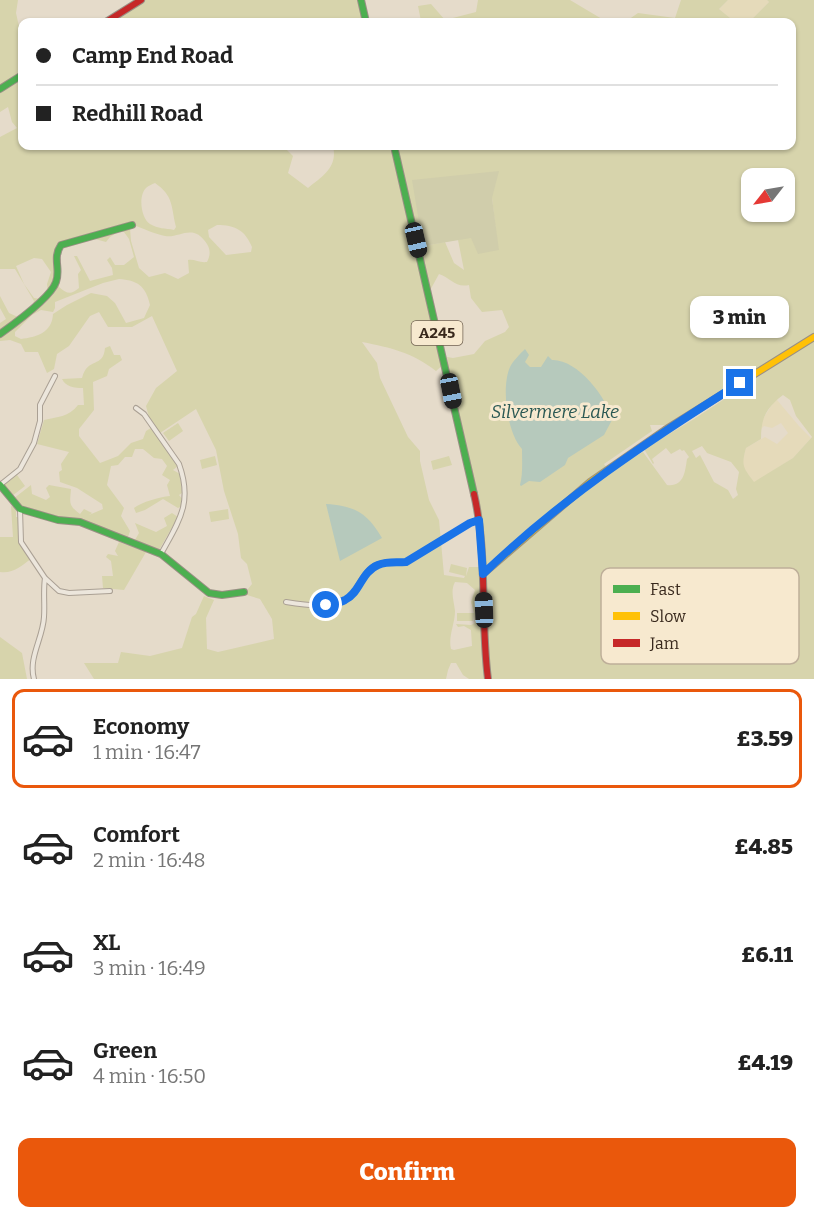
<!DOCTYPE html>
<html lang="en">
<head>
<meta charset="utf-8">
<style>
	:root { --surface:#fff; --page:#f2f2f2; --text:#222; --muted:#767676; --line:#e0e0e0; --accent:#ea580c }
	body { margin:0; font-family:Bitter,serif; background:var(--page); color:var(--text); height:100vh; display:flex; flex-direction:column; font-size:22px; white-space:nowrap }
	* { box-sizing:border-box; margin:0 }
	p { font-size:20px; color:var(--muted) }
	.icon { flex:none; width:33px; height:33px; fill:none; stroke:currentColor; stroke-width:2; stroke-linecap:round; stroke-linejoin:round }
	.map { position:relative; height:679px; overflow:hidden }
	.details { display:flex; flex-direction:column; background:var(--surface); flex:1 }
	.details>* { flex:none }
	.top-card { position:absolute; left:18px; top:18px; width:778px; height:132px; border-radius:12px; box-shadow:0 2px 4px #0004; display:grid; align-content:center; height:132px; padding:0 18px; background:var(--surface) }
	.needle { width:39px; rotate:239deg }
	.controls { position:absolute; left:741px; top:168px; display:grid; gap:12px }
	.controls a { display:grid; place-items:center; width:54px; height:54px; border-radius:12px; background:var(--surface); box-shadow:0 2px 4px #0004; font-size:30px }
	.end { position:absolute; width:27px; height:27px; margin:-14px; border:8px solid #1a73e8; background:#fff; box-shadow:0 0 0 3px #fff }
	.from { border-radius:50% }
	.bubble { position:absolute; height:42px; border-radius:12px; background:var(--surface); box-shadow:0 2px 4px #0004; font-size:20px; font-weight:800; line-height:42px; text-align:center }
	.car { position:absolute; width:18px; height:36px; margin:-18px -9px; border-radius:8px; box-shadow:0 0 4px 2px #0007; background:linear-gradient(#222 24%,#8ab4d8 0 40%,#222 0 76%,#8ab4d8 0 86%,#222 0) }
	.top-card b { display:flex; align-items:center; gap:21px; height:57px; font-size:22px }
	.top-card b+b { border-top:2px solid var(--line) }
	.top-card i { width:15px; height:15px; background:var(--text) }
	ul { padding:10px 0 0; list-style:none }
	li { display:flex; align-items:center; gap:18px; height:99px; margin:0 12px 9px; padding:0 6px; border:3px solid transparent; border-radius:12px }
	li div { flex:1 }
	li b { display:block; font-size:22px }
	li em { font-style:normal; font-weight:800 }
	li.selected { border-color:var(--accent) }
	li>.icon { width:54px; height:54px; stroke-width:1.5 }
	.primary-button { display:flex; gap:12px; margin-top:auto; padding:12px 18px }
	.primary-button a { flex:1; height:69px; border-radius:12px; background:var(--accent); color:#fff; font-size:24px; font-weight:800; line-height:69px; text-align:center }
	.map>svg:first-child { display:block }
</style>
</head>
<body>
<div class="map">
<svg width="814" height="679" viewBox="0 0 814 679">
	<rect width="100%" height="100%" fill="#e5dbca"/>
	<!-- farmland -->
	<path fill="#e5daba" d="M728,0H767L769,2L749,22H746L742,19L735,22L719,9Z
		M777,400L799,426L811,438L793,458L754,483L743,467L742,462L746,448L765,437L777,444L788,433L781,423L772,428L764,426L761,429V422L773,403Z"/>
	<!-- green -->
	<path fill="#d7d4ac" fill-rule="evenodd" d="M0,0H18L16,13L22,40V71L0,86Z
		M145,0H357L363,22H110Z
		M478,0H570L607,22H413L421,21L418,6L431,4L445,20L476,12Z
		M681,0H728L719,9L735,22H625L638,13L675,18Z
		M767,0H814V333L667,425H650L652,431L604,464L609,471L643,452L667,485C684,487 685,472 687,459L689,457L684,450L682,451L680,449L671,454L666,448L652,459L654,463L653,464L644,449L694,419L814,340V679H469L463,675L456,663H451L448,670L446,679H94L84,663H118L121,652L150,656L182,648L192,617L196,614L204,596L214,600L206,618L207,649L218,652L274,639L272,619L260,599L244,594L252,584L247,564L241,558L238,534L224,491L216,450L196,409L160,433L150,421L146,406L156,388L177,371L152,316L132,327H108L99,312L90,316L69,346L57,354L54,369L47,373L38,352H25L21,344L10,340L0,341V323L6,319L0,308V296L9,313L20,318L32,306L34,301L15,269H0V137L17,128L12,122L8,107L0,112V92L22,78V146H275L286,149L293,156L288,173L308,188C323,176 338,167 333,146H792V22H749L769,2ZM752,178H784V212H752ZM155,183C174,196 171,207 176,227L174,230C165,228 158,229 150,224C141,218 138,196 146,188C148,186 152,184 155,183ZM492,198L498,250L458,227L460,240H458L464,270L454,263L445,242L423,246ZM133,225C143,228 154,234 165,236C179,239 193,222 207,244C211,251 210,256 207,262C199,263 195,259 188,260L189,273L178,279L165,273L149,277L139,268L131,241L130,228ZM217,225C235,225 245,230 252,247L251,252L226,255L209,237L208,230ZM118,232H124L129,239L134,257L124,265H115L110,257L107,260L112,268L113,275L90,281L77,256H74L81,270L78,274L79,288C71,295 67,294 59,287L58,254L61,249L95,239L106,242L110,237ZM34,258L42,259L51,272L47,284L48,293L41,299L34,298L24,284L16,266ZM439,274C451,278 455,288 469,285L471,298L482,312L502,310L509,327L505,332L485,341L474,354L453,358L447,357L448,362L445,363L428,294ZM119,279C137,280 146,286 150,305L144,318L126,323L115,303L107,296L96,294L91,293L67,305L53,314C52,333 36,337 21,339L15,336V332L32,315L41,310L53,312L55,308V302L103,283ZM362,342C392,348 411,352 436,371L444,364L481,537L483,567H469L466,576L467,568L451,564L449,572L465,576L464,578L444,575L439,520L429,500L420,461V451L408,437L380,378L377,363ZM783,395L790,400L796,416L812,437L793,458L754,482C743,467 741,466 746,448L761,439C761,418 766,408 783,395ZM702,446L707,453L731,462L739,472L736,489L738,495L733,499L728,490L714,482L700,455L696,458L692,451ZM455,582L467,583L475,590L471,602L474,613H457V621H473L474,614L475,623L471,625L456,624L458,627L464,626L471,630L472,646L454,650L451,649C448,636 455,624 455,611C454,601 450,591 455,582Z
		M110,346L114,355H120L122,360L109,369L107,376L93,382L94,410L79,429V436L100,463L118,456L131,443L143,439L146,431L151,428L178,466L173,470L180,474L182,493L179,495L183,500L182,506L178,508L163,499L145,510L136,513L134,508C142,502 159,497 170,496L167,485L170,480L162,475L167,466L162,459L154,458L143,449H135L132,457H125L118,465L111,466L107,485L124,508L121,516L130,531L127,540L80,522L61,520L20,507L13,499L31,485L32,494L46,500L50,497L46,488L49,485L71,489C70,503 68,505 80,514L84,509L92,513L89,515L103,509L102,504L77,488L60,482L59,472L62,470L61,464L69,452L37,444L44,420C57,417 69,417 78,405H84L83,388C74,388 66,387 62,379L82,378C88,356 103,369 105,348Z
		M178,423L183,431L169,441L163,433Z
		M215,456L217,465L202,469L200,460Z
		M449,456L452,465L433,470L431,461Z
		M17,475L25,486L12,496L3,486Z
		M11,506L14,507L16,511V517H20V535L31,559C21,566 13,574 0,572V537H13Z
		M228,509L229,519L211,522L209,512Z
		M172,513L178,517L159,550L135,540L139,533L135,523L156,532L167,526L164,518Z
		M119,542L146,552L124,590L103,588L102,576H113L111,561L106,557L108,554L118,556L115,551Z
		M0,637L22,653L27,679H0Z"/>
	<!-- cemetery -->
	<path fill="#d0cdab" d="M499,171L492,198L499,250L478,254L471,238L423,246L412,180Z"/>
	<!-- water -->
	<path fill="#b6c9bc" d="M525,349L529,355L525,362L530,367H541L548,356L552,360C577,359 607,397 612,420L604,435L568,458L565,465L540,482L529,481L521,486L520,485C523,474 522,461 522,449C507,433 501,387 510,367C513,361 520,354 525,349Z
		M326,504C354,506 367,512 382,538L340,561Z"/>
	<g fill="none" stroke-linecap="round" stroke-linejoin="round">
		<!-- street casing -->
		<g stroke="#aaa094" stroke-width="6">
			<path id="street" d="M136,408L144,414L179,464C193,503 179,521 161,554
				M0,485L20,469L34,443L40,421V405L55,376
				M20,509L21,542L45,578L59,591L69,593L110,591
				M286,602C304,605 337,610 351,596C359,586 362,574 374,566C385,560 395,563 406,562L470,523L478,520
				M34,679C28,658 43,638 44,617C45,604 43,591 45,578"/>
		</g>
		<!-- fast casing -->
		<g stroke="#998f84" stroke-width="8">
			<path id="fast" d="M361,0L366,22
				M0,89L22,75
				M394,146L474,494
				M0,334C14,324 51,297 56,282C61,269 52,258 61,245L132,225
				M0,485L20,509L58,520L80,522L161,554L209,593L222,595L244,592"/>
		</g>
		<!-- slow casing -->
		<g stroke="#998f84" stroke-width="8">
			<path id="slow" d="M483,574L590,482L665,430L814,337"/>
		</g>
		<!-- jam casing -->
		<g stroke="#998f84" stroke-width="8">
			<path id="jam" d="M106,22L141,0
				M474,494C488,555 480,618 488,679"/>
		</g>
		<!-- street -->
		<use href="#street" stroke="#ece6dc" stroke-width="4"/>
		<!-- fast -->
		<use href="#fast" stroke="#4caf50" stroke-width="6"/>
		<!-- slow -->
		<use href="#slow" stroke="#ffc107" stroke-width="6"/>
		<!-- jam -->
		<use href="#jam" stroke="#c62828" stroke-width="6"/>
	</g>
	<g fill="none" stroke-linecap="round" stroke-linejoin="round">
		<!-- route -->
		<path stroke="#1a73e8" stroke-width="8" d="M326,605C332,604 340,603 345,600C360,593 361,572 378,565C388,561 396,563 406,562L470,523L479,520L483,574C562,498 648,441 740,383"/>
	</g>
	<g text-anchor="middle" stroke-width="6" stroke-linejoin="round" paint-order="stroke">
		<!-- shield labels -->
		<rect fill="#f7e9cf" stroke="#716252" stroke-width="1.5" x="411.5" y="321" width="51" height="24" rx="4.5"/>
		<g font-size="15" font-weight="bold" fill="#38281c">
			<text x="437" y="338">A245</text>
		</g>
		<!-- water labels -->
		<g font-size="18" font-style="italic" fill="#2a5853" stroke="#f7e9cf">
			<text x="555" y="418">Silvermere Lake</text>
		</g>
	</g>
	<!-- legend -->
	<rect x="601" y="568" width="198" height="96" rx="9" fill="#f7e9cf" stroke="#beaf99" stroke-width="1.5"/>
	<rect x="613" y="585" width="27" height="8" fill="#4caf50"/>
	<rect x="613" y="612" width="27" height="8" fill="#ffc107"/>
	<rect x="613" y="639" width="27" height="8" fill="#c62828"/>
	<g font-size="16" fill="#38281c">
		<text x="650" y="595">Fast</text>
		<text x="650" y="622">Slow</text>
		<text x="650" y="649">Jam</text>
	</g>
</svg>
<div class="controls">
<a><svg class="needle" viewBox="-14 -14 28 28"><path d="M0-13l5 13h-10z" fill="#e53935"/><path d="M0 13l5-13h-10z" fill="#767676"/></svg></a>
</div>
<i class="end from" style="left:326px;top:605px"></i>
<i class="end" style="left:740px;top:383px"></i>
<div class="bubble" style="left:690px;top:296px;width:99px">3 min</div>
<i class="car" style="left:416px;top:240px;rotate:167deg"></i>
<i class="car" style="left:451px;top:391px;rotate:169deg"></i>
<i class="car" style="left:484px;top:610px;rotate:358deg"></i>
<div class="top-card">
<b><i class="from"></i>Camp End Road</b>
<b><i></i>Redhill Road</b>
</div>
</div>
<section class="details">
<ul>
<li class="selected"><svg class="icon" aria-label="car" viewBox="0 0 24 24"><path d="M5 17H2v-5l4-1 3-4h7l3 4 3 1v5h-3M9 17h6M6 11h13"/><circle cx="7" cy="17" r="2"/><circle cx="17" cy="17" r="2"/></svg><div><b>Economy</b><p>1 min · 16:47</p></div><em>£3.59</em></li>
<li><svg class="icon" aria-label="car" viewBox="0 0 24 24"><path d="M5 17H2v-5l4-1 3-4h7l3 4 3 1v5h-3M9 17h6M6 11h13"/><circle cx="7" cy="17" r="2"/><circle cx="17" cy="17" r="2"/></svg><div><b>Comfort</b><p>2 min · 16:48</p></div><em>£4.85</em></li>
<li><svg class="icon" aria-label="car" viewBox="0 0 24 24"><path d="M5 17H2v-5l4-1 3-4h7l3 4 3 1v5h-3M9 17h6M6 11h13"/><circle cx="7" cy="17" r="2"/><circle cx="17" cy="17" r="2"/></svg><div><b>XL</b><p>3 min · 16:49</p></div><em>£6.11</em></li>
<li><svg class="icon" aria-label="car" viewBox="0 0 24 24"><path d="M5 17H2v-5l4-1 3-4h7l3 4 3 1v5h-3M9 17h6M6 11h13"/><circle cx="7" cy="17" r="2"/><circle cx="17" cy="17" r="2"/></svg><div><b>Green</b><p>4 min · 16:50</p></div><em>£4.19</em></li>
</ul>
<div class="primary-button"><a>Confirm</a></div>
</section>
</body>
</html>
